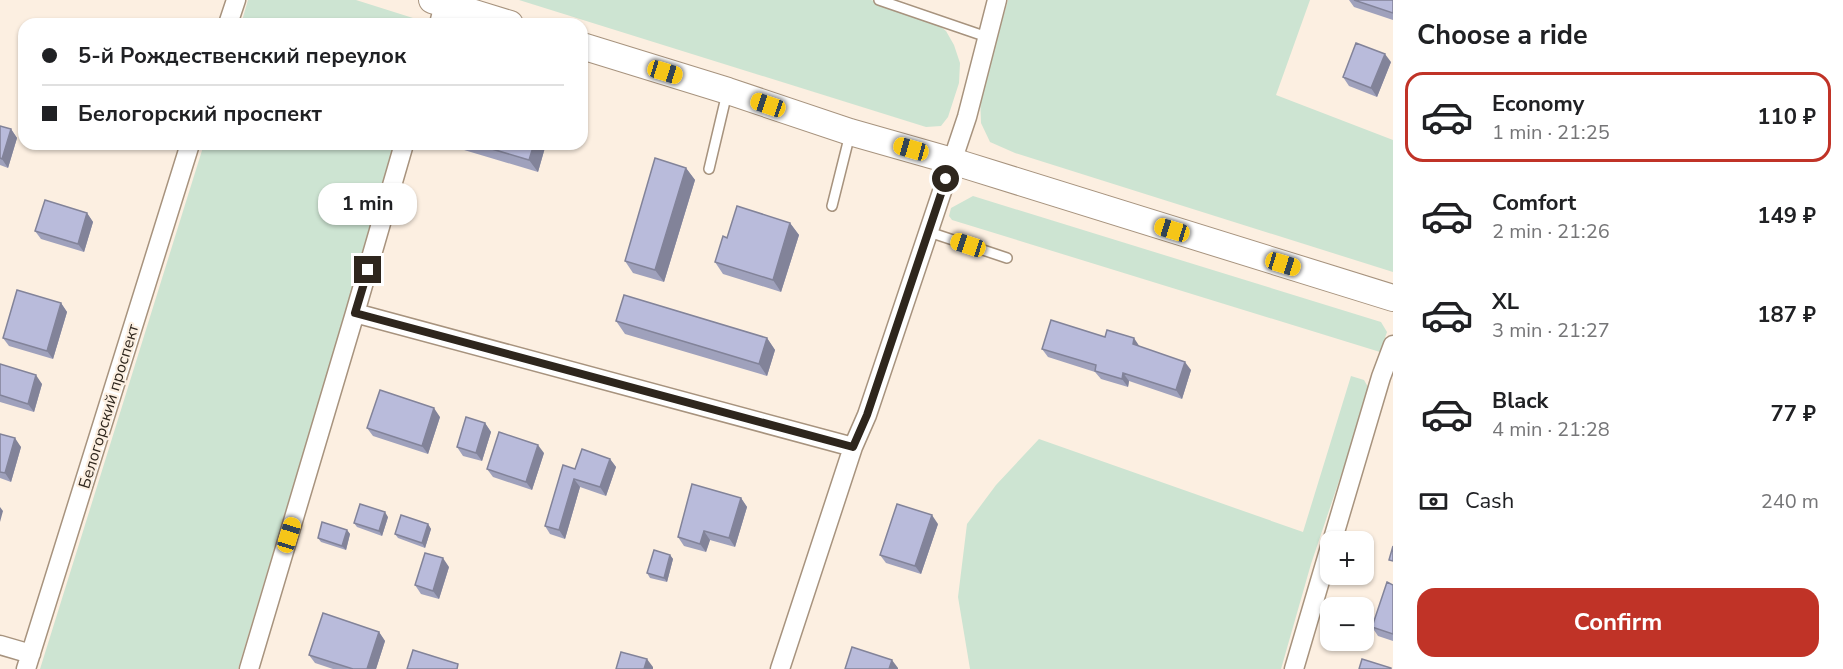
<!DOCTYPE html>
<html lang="en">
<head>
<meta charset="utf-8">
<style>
	:root { --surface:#fff; --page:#f6f6f6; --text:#202124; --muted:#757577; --line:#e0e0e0; --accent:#c03327 }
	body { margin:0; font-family:"Nunito Sans",sans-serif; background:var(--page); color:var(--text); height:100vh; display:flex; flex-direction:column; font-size:22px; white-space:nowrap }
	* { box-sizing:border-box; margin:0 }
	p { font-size:20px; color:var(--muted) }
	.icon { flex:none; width:33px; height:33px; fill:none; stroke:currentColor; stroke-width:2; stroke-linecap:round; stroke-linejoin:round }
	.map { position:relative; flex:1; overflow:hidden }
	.drawer { display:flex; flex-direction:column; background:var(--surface); width:450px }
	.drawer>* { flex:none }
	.banner { position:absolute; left:18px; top:18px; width:570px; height:132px; border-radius:18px; box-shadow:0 2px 4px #0004; display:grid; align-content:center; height:132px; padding:0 24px; background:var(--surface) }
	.tools { position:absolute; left:1320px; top:531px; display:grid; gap:12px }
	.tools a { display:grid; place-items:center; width:54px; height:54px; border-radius:12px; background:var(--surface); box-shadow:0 2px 4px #0004; font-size:30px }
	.end { position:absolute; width:27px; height:27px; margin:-14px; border:8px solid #2e261d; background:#fff; box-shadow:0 0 0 3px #fff }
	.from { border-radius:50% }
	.bubble { position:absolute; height:42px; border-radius:18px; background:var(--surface); box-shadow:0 2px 4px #0004; font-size:20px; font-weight:700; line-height:42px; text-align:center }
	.car { position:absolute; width:18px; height:36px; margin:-18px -9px; border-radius:8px; box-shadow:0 0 4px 2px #0007; background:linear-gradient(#f5c518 24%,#345 0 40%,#f5c518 0 76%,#345 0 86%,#f5c518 0) }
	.banner b { display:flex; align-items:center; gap:21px; height:57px; font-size:22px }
	.banner b+b { border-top:2px solid var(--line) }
	.banner i { width:15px; height:15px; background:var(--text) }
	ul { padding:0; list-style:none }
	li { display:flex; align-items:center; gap:18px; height:90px; margin:0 12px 9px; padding:0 12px; border:3px solid transparent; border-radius:18px }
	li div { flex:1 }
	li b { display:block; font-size:22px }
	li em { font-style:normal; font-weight:700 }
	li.current { border-color:var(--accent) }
	li>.icon { width:54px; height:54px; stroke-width:1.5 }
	h2 { padding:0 24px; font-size:27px; line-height:72px }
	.pay { display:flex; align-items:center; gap:15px; height:66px; padding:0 24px; font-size:22px }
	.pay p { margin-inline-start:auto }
	.button { display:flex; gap:12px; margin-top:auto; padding:12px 24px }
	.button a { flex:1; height:69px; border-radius:18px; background:var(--accent); color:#fff; font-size:24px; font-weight:700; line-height:69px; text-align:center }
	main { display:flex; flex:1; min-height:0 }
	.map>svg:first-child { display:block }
</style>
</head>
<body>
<main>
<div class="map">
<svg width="1393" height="669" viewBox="0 0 1393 669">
	<rect width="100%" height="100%" fill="#fcefe1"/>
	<!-- green -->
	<path fill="#cde4d2" d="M248,0H356L432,24H241Z
		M519,0H871L931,19L946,31L954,45L960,63L959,83L948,117L941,126L926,127Z
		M1008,0H1310L1276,95L1393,140V272L1015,153L990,142L981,123L980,96Z
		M204,144H396L238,669H40Z
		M973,196L1381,322L1387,332L1380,352L952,220L949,216L951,208Z
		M1351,376L1364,380L1368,387L1366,401L1311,564L1281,669H970L958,597L967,524L996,485L1039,439L1303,532Z"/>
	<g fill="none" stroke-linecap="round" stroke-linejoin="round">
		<!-- service casing -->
		<g stroke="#a7937e" stroke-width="12">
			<path id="service" d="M879,0L987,37
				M709,169L727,93
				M832,206L850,134
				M929,232L1007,258"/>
		</g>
		<!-- minor casing -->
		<g stroke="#a7937e" stroke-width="21">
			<path id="minor" d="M228,24L236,0
				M439,24L444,4
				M355,313L853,447
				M1332,542L1381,377L1393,345
				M0,645L31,654
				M26,669L190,144
				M249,669L355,313L404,144
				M780,669L853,447L867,415L967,117L997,0
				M1294,669L1330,547"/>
		</g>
		<!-- secondary casing -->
		<g stroke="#a7937e" stroke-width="28">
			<path id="secondary" d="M432,0L510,24
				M582,46L728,91L850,132L952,161L1393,298"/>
		</g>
		<!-- service -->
		<use href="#service" stroke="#fff" stroke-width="9"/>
		<!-- minor -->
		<use href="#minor" stroke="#fff" stroke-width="18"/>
		<!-- secondary -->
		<use href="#secondary" stroke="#fff" stroke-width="26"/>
	</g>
	<!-- wall -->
	<path fill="#9fa1bc" d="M1349,0H1393V20L1354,7Z
		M1391,62L1377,97L1349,86L1343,77Z
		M0,126L11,129L17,138L8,168L0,165Z
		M444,144H546L538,172Z
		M686,168L695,180L664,282L633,273L625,261Z
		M87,213L93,222L84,252L41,239L35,231Z
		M790,223L799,235L781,292L723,274L715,262L727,238Z
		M61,303L67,312L53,359L9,346L3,338Z
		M616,321L767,338L775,350L767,376L625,334Z
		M1140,347L1191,370L1182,399L1129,381L1128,387L1101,379L1095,372L1048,357L1042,349Z
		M0,364L42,384L34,412L0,402Z
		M440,417L428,454L373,436L367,428Z
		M485,423L491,432L482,461L463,456L457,447Z
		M0,434L21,447L11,482L0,478Z
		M544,453L532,490L493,477L487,469Z
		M610,459L616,467L606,496L580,487L565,539L550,534L545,526L575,469Z
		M741,498L747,507L735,547L710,540L706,552L684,546L678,537Z
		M388,517L382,536L357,527L354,523Z
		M428,524L431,529L425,548L398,538L395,534Z
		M938,524L921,574L886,563L880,555Z
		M347,530L350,534L346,550L321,542L318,538Z
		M670,555L673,559L667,582L650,578L647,573Z
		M449,567L439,599L421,594L415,585Z
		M1393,585V641L1378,636L1372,627Z
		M379,632L385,641L376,669H333L315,663L309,655Z"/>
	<!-- shaded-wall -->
	<path fill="#828399" d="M1385,54L1391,62L1377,97L1371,88Z
		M11,129L17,138L8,168L2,159Z
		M534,144H546L538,172L529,160Z
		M686,168L695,180L664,282L655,270Z
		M87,213L93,222L84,252L78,244Z
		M790,223L799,235L781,292L773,280Z
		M61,303L67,312L53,359L47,351Z
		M767,338L775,350L767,376L759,364Z
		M1134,338L1140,347L1133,344Z
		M1185,362L1191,370L1182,399L1176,390Z
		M1123,373L1129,381L1128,387L1122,379Z
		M36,375L42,384L34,412L28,404Z
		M434,408L440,417L428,454L422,446Z
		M485,423L491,432L482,461L476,453Z
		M15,438L21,447L11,482L5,473Z
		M538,445L544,453L532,490L526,482Z
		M610,459L616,467L606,496L600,487Z
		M574,479L580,487L565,539L559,530Z
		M741,498L747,507L735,547L729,538Z
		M0,507L3,511L0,522Z
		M385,512L388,517L382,536L379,531Z
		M932,515L938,524L921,574L915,566Z
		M428,524L431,529L425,548L422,543Z
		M347,530L350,534L346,550L342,546Z
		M704,531L710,540L706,552L700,544Z
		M670,555L673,559L667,582L664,578Z
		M443,558L449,567L439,599L433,591Z
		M379,632L385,641L376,669H367Z
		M647,659L653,667V669H644Z
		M892,660L898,668V669H889Z"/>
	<!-- building -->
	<path fill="#b9bbdb" stroke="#828399" stroke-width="1.5" d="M1354,0H1393V13Z
		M1356,43L1385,54L1371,88L1343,77Z
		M0,126L11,129L2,159L0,158Z
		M475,144H534L529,160Z
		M655,158L686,168L655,270L625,261Z
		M45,200L87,213L78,244L35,231Z
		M737,206L790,223L773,280L715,262L723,236L727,238Z
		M17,290L61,303L47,351L3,338Z
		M624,295L767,338L759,364L616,321Z
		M1051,320L1105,337L1107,330L1134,338L1133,344L1185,362L1176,390L1123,373L1122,379L1095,371L1096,365L1042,349Z
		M0,364L36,375L28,404L0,395Z
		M380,390L434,408L422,446L367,428Z
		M466,417L485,423L476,453L457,447Z
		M499,432L538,445L526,482L487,469Z
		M0,434L15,438L5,473L0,472Z
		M582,449L610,459L600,487L574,479L559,530L545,526L563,465L575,469Z
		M692,484L741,498L729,538L704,531L700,544L678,537Z
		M360,504L385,512L379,531L354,523Z
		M897,504L932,515L915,566L880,555Z
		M401,515L428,524L422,543L395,534Z
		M322,522L347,530L342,546L318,538Z
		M1393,546V561L1389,560Z
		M654,550L670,555L664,578L647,573Z
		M425,553L443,558L433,591L415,585Z
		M1387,582L1393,585V634L1372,627Z
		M323,613L379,632L367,669H353L309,655Z
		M852,647L892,660L889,669H845Z
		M413,650L458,664L457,669H407Z
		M621,652L647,659L644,669H616Z
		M1362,659L1391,668V669H1359Z"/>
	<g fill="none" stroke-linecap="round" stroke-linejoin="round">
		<!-- route -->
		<path stroke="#2e261d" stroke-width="8" d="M368,270L355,313L853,447L867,415L946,179"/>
	</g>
	<g text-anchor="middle" stroke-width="4.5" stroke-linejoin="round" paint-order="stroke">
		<!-- street labels -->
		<g font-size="16" fill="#2e261d" stroke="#fcefe1">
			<text transform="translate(108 406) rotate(-73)" y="6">Белогорский проспект</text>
		</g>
	</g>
</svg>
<div class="tools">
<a>+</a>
<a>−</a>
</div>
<i class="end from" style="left:946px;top:179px"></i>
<i class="end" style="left:368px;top:270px"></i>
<div class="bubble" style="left:318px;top:183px;width:99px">1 min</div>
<i class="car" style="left:665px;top:72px;rotate:107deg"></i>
<i class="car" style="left:768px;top:105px;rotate:289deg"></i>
<i class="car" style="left:911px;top:149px;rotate:286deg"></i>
<i class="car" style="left:1172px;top:230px;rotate:287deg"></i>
<i class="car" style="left:968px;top:245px;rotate:288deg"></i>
<i class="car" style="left:1283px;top:264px;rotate:107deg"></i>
<i class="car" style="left:289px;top:535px;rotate:17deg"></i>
<div class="banner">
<b><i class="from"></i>5-й Рождественский переулок</b>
<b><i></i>Белогорский проспект</b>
</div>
</div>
<section class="drawer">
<h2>Choose a ride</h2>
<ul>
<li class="current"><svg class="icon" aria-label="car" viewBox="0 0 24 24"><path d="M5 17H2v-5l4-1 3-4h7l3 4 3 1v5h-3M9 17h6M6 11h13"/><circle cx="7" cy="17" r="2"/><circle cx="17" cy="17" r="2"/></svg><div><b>Economy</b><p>1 min · 21:25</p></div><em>110 ₽</em></li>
<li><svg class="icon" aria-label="car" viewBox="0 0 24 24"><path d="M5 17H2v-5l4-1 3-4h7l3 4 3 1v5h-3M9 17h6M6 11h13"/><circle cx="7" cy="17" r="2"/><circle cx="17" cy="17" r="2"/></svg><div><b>Comfort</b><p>2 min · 21:26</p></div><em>149 ₽</em></li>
<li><svg class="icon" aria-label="car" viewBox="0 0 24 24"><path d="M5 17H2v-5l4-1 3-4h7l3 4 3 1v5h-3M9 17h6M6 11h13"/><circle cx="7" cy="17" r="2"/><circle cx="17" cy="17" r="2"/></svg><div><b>XL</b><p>3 min · 21:27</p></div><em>187 ₽</em></li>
<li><svg class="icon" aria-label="car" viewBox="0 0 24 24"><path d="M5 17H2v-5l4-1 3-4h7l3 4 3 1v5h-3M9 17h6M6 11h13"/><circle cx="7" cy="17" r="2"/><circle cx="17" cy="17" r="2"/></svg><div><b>Black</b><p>4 min · 21:28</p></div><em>77 ₽</em></li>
</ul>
<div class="pay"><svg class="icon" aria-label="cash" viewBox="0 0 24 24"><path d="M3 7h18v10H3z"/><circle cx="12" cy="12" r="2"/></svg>Cash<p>240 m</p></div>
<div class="button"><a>Confirm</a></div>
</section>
</main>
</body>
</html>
